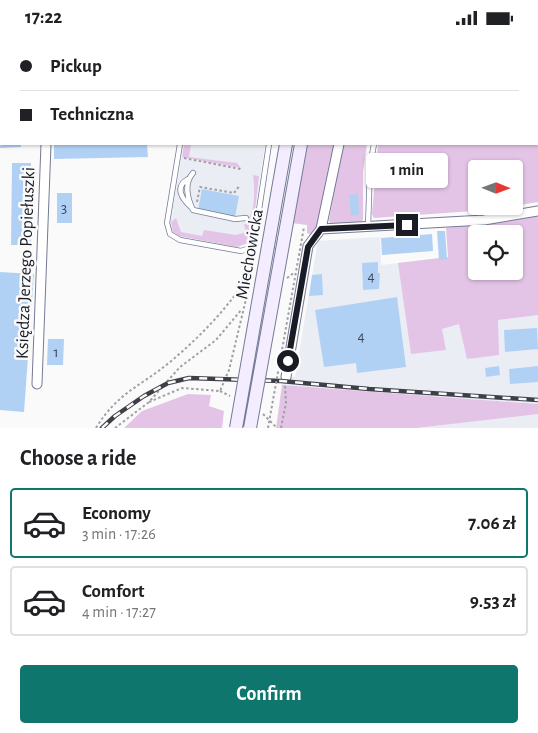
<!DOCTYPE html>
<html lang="en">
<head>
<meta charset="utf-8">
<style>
	:root { --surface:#fff; --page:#f6f6f6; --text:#202124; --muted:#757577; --line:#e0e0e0; --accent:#0f766e }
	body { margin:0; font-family:"Alegreya Sans",sans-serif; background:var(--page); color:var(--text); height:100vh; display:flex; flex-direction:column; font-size:19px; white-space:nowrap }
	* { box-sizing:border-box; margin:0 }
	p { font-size:16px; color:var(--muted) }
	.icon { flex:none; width:28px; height:28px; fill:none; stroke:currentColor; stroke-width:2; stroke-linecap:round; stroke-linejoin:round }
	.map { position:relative; height:393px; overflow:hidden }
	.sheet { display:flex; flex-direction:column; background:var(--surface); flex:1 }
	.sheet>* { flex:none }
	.banner { position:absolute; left:0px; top:0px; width:539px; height:110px; box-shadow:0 1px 4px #0004; display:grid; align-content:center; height:110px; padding:0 20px; background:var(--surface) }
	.needle { width:32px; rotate:91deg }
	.tools { position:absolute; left:468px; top:125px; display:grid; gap:10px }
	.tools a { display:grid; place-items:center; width:55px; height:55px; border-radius:5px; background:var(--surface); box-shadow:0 1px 4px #0004; font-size:25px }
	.end { position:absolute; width:22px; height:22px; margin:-11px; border:6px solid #191b25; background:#fff; box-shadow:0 0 0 2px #fff }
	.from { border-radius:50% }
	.bubble { position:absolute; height:35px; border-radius:5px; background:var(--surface); box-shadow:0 1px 4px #0004; font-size:16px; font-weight:700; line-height:35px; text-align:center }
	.banner b { display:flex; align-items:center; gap:18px; height:48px; font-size:19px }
	.banner b+b { border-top:1px solid var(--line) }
	.banner i { width:12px; height:12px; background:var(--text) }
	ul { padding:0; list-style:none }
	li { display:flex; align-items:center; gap:15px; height:70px; margin:0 10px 8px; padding:0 10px; border:2px solid var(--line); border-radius:5px }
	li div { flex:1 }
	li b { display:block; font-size:19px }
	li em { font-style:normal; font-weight:700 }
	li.on { border-color:var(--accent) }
	li>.icon { width:45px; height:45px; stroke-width:1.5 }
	h2 { padding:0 20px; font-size:22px; line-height:60px }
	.primary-button { display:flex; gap:10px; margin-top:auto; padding:10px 20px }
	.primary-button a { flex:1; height:58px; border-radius:5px; background:var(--accent); color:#fff; font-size:20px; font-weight:700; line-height:58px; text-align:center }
	.status { display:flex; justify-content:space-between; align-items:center; height:35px; padding:0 25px; background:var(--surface); direction:ltr }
	.status svg { height:14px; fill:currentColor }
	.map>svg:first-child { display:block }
</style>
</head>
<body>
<div class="status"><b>17:22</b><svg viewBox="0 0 49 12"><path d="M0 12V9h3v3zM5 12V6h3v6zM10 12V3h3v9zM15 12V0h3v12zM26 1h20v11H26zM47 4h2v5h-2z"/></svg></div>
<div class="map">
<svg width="538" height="393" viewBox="0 0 538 393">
	<rect width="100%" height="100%" fill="#fafafa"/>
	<!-- built -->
	<path fill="#ebedf4" d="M184,109H265L252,200L248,208L237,212L179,201L173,197L170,190Z
		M380,202L381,230L476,219V236H514L538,213V369L282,350L283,341L295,342L318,206Z
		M530,379H538V393H417Z"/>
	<!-- green -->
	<path fill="#e4c4e6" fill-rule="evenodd" d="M538,81V167L514,171V134H476V171H511L488,175L374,183L372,179L378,109H538Z
		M184,109H191L189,122L237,128L241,133L182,122Z
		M307,109H336L319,191L311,200L307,198V190L291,188Z
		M342,109H367L363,137V185L358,188L332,190L329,186Z
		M253,140L259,141L252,200L248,208L237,212L179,201L173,197L171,187L176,183L181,197L202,201L204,195L236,200L246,197L244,190C256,178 255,156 253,140Z
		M538,181V280L498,285L499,320L467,324L459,289L442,294L446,315L411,319L398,228L448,222L446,193ZM476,199H514V236H476Z
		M282,350L538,369V379L417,393H276Z
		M188,359L211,360L209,371L224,376L222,393H124L142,376Z"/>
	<!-- building -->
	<path fill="#b1d1f4" d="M0,109H21V112L0,113Z
		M54,109H147L148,122L54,124Z
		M12,128H31V210H11Z
		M202,154L239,161L235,182L198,175Z
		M57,158H72V188H57Z
		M358,159L359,180L351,181L349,160Z
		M437,196H445L447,224L439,225Z
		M432,199L433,216L382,220L381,203Z
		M378,227V238H380L379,254L363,255L362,228Z
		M0,237L34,239L24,377L0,375Z
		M322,239L323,260L309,261L312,240Z
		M397,262L406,332L357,338L356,328L324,332L315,275Z
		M537,293L538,314L505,317L504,295Z
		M48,304H64L63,330H47Z
		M499,331L500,340L486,342L485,333Z
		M538,331V347L510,349L509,334Z"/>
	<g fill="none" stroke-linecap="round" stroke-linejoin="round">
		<!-- lane casing -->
		<g stroke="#757a96" stroke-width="6">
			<path id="lane" d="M180,109L167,188L170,199L180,205L241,216L250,213L255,201L269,109
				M193,138C184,148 187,163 193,175L235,184L246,183
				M188,144C174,152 182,164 191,172
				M368,192L370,131L374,109"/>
		</g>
		<!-- street casing -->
		<g stroke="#757a96" stroke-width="11">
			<path id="street" d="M46,0V1
				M178,0V1
				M535,0V1
				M538,28V33
				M321,194L484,185L538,176
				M286,342L308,211L321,194L339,109
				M37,349L46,109"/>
		</g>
		<!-- secondary casing -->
		<g stroke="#757a96" stroke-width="14">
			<path id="secondary" d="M287,0L288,1
				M307,1L308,0
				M322,1L323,0
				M284,204L301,109
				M268,211L286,109"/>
		</g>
		<!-- path -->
		<path stroke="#9f9fa4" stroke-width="2" stroke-dasharray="2.5 2.5" stroke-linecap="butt" d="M155,0V1
			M249,0V1
			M355,1V0
			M184,123L240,134L242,136
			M197,167L200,152L234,158L240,150
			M287,243L295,237
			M220,356L230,361
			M149,367L182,353L220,356L229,335L248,256L252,219
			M263,379L277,393
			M96,393C117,358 141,351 170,327C201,301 229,272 250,238
			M115,393L149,367L180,332L216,305L242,274
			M281,393L286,368L285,351"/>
		<!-- lane -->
		<use href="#lane" stroke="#fff" stroke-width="4.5"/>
		<!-- street -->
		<use href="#street" stroke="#fff" stroke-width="9"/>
		<!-- secondary -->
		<use href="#secondary" stroke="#f3edff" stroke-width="12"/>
		<!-- rail casing -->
		<g stroke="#3d3f47" stroke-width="4.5">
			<path id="rail" d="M102,393L115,381L144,361L168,348L189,343L281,346L369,354L538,365"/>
		</g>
		<!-- rail -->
		<use href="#rail" stroke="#fafafa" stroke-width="2.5" stroke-dasharray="8" stroke-linecap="butt"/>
		<!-- secondary-bridge casing -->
		<g stroke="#757a96" stroke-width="14" stroke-linecap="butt">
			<path id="secondary-bridge" d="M236,393L268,211
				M250,393L284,204"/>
		</g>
		<!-- path-bridge -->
		<path stroke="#9f9fa4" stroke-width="2" stroke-dasharray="2.5 2.5" stroke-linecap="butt" d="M268,393L304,192"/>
		<!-- secondary-bridge -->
		<use href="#secondary-bridge" stroke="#f3edff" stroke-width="12"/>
	</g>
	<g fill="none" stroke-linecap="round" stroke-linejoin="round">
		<!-- route -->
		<path stroke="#191b25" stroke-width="6" d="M288,326L308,212L321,194L407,190"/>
	</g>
	<g text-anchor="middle" stroke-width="5" stroke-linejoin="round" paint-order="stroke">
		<!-- number labels -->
		<g font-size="15" fill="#3f4859">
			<text x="64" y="178">3</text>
			<text x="371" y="246">4</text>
			<text x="361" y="306">4</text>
			<text x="56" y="322">1</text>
		</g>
		<!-- street labels -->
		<g font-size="18" fill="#191b25" stroke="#fafafa">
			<text transform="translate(249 219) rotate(-80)" y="6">Miechowicka</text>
			<text transform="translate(25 228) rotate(-88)" y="6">Księdza Jerzego Popiełuszki</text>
		</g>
	</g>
</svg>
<div class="tools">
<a><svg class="needle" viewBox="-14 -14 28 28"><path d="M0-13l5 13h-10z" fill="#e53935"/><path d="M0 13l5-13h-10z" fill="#757577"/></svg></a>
<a><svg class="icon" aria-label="locate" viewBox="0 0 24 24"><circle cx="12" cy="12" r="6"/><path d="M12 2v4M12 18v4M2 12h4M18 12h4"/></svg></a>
</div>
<i class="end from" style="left:288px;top:326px"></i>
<i class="end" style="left:407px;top:190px"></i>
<div class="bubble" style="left:366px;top:118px;width:82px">1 min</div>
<div class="banner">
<b><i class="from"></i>Pickup</b>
<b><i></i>Techniczna</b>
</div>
</div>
<section class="sheet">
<h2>Choose a ride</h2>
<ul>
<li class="on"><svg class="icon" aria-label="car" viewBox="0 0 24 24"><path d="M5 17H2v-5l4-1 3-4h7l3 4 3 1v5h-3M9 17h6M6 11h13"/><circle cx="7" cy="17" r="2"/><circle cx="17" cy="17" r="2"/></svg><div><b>Economy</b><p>3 min · 17:26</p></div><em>7.06 zł</em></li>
<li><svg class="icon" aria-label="car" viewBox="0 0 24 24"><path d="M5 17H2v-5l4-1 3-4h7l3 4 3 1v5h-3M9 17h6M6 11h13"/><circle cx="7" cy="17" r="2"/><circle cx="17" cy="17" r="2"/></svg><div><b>Comfort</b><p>4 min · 17:27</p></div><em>9.53 zł</em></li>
</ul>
<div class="primary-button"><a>Confirm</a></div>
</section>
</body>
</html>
